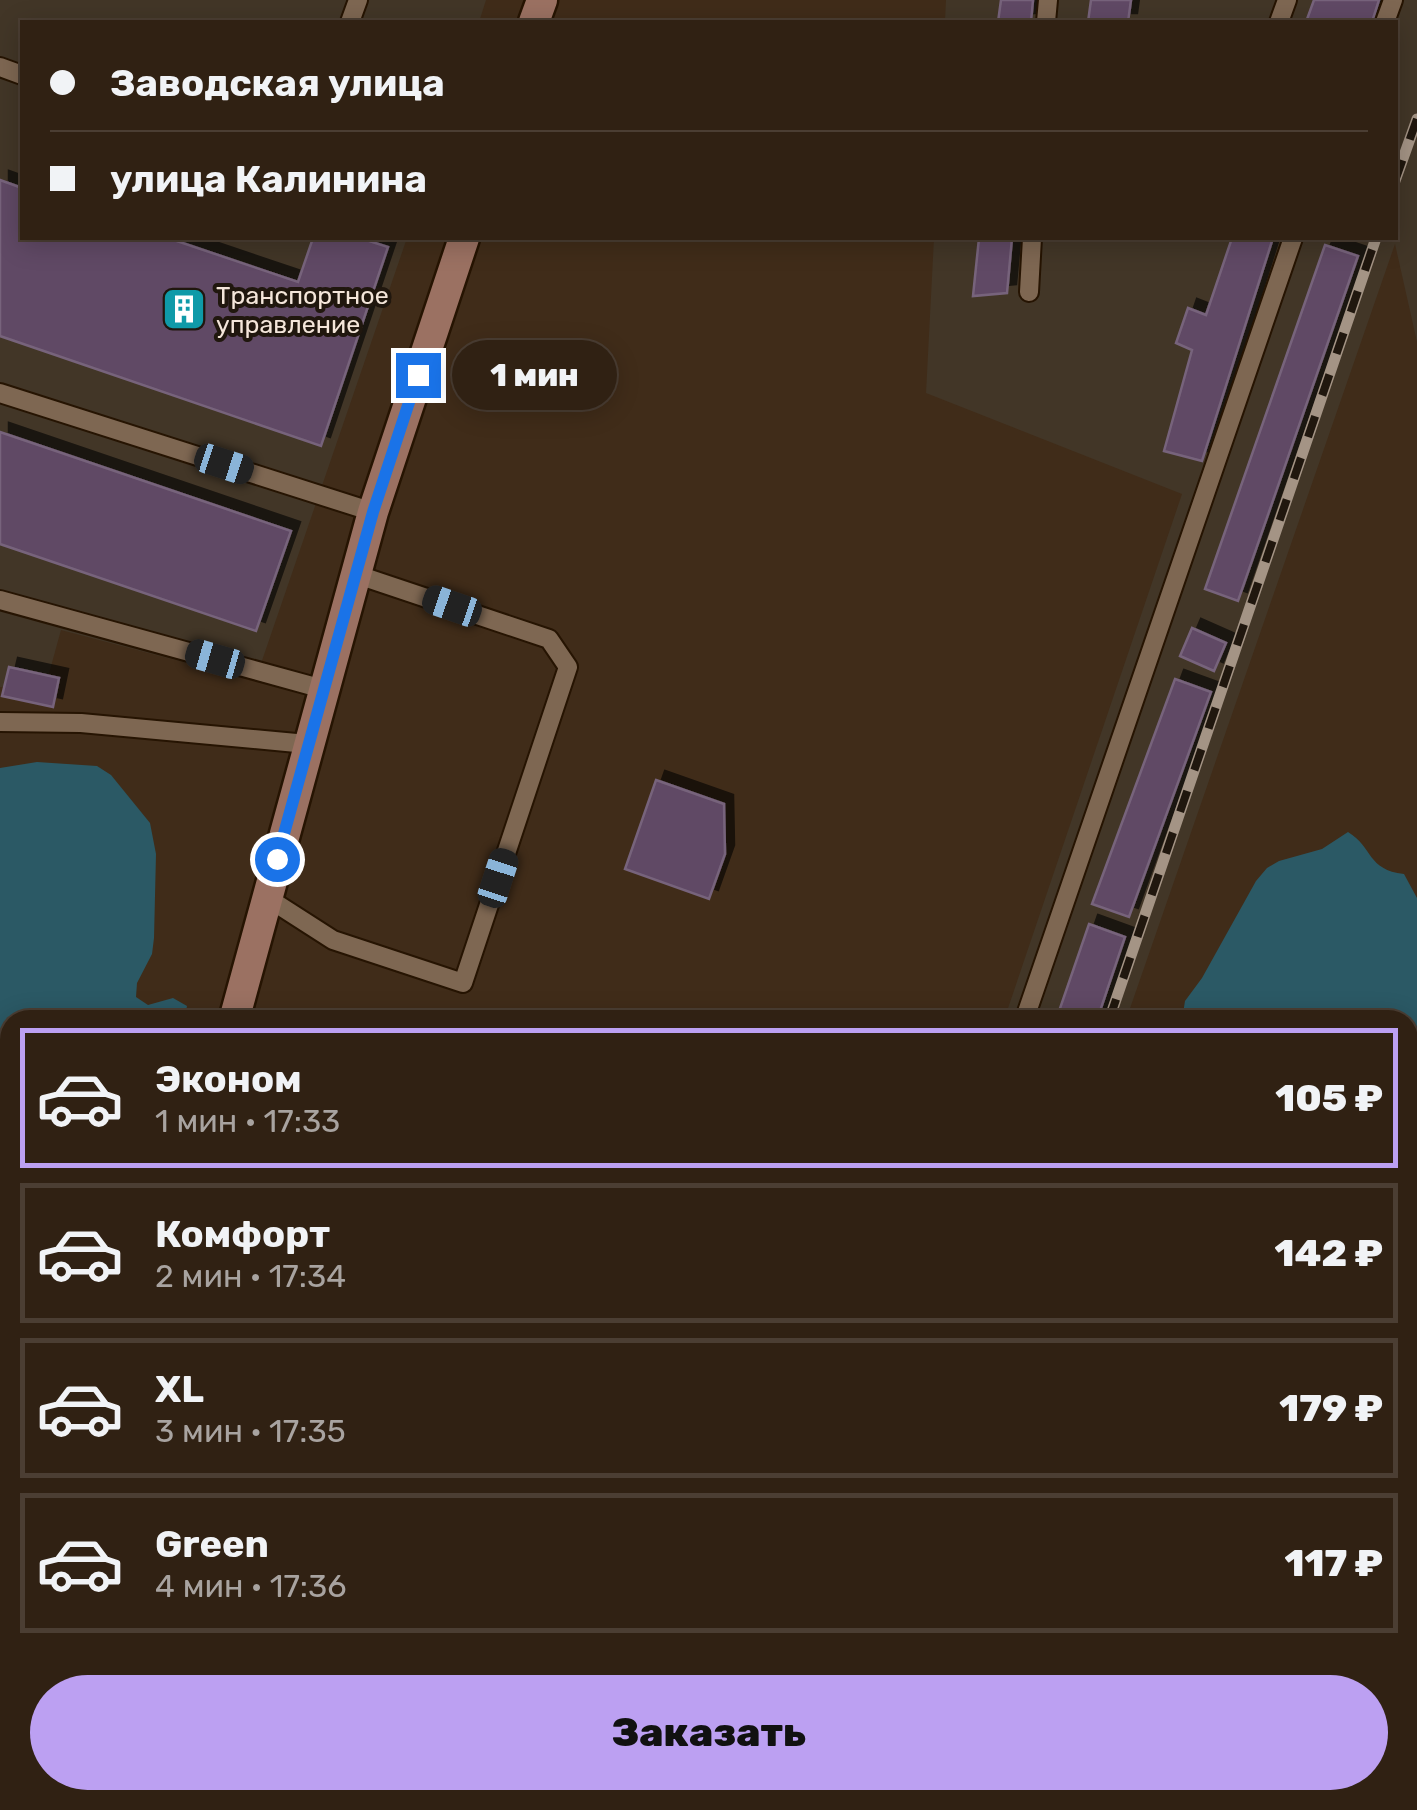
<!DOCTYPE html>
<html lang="ru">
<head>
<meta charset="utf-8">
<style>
	:root { --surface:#302113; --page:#38291c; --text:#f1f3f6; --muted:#a8a3a0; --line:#4b3e33; --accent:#bca0f2 }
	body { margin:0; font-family:Rubik,sans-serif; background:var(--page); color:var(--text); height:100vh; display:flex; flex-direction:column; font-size:38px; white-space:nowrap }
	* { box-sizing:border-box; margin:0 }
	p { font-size:32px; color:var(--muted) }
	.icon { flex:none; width:55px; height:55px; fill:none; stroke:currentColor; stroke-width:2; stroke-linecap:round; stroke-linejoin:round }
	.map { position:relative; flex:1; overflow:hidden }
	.side { position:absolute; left:0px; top:1010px; width:1418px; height:800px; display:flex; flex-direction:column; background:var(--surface); border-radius:30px 30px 0 0; box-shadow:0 5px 25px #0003,0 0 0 2px var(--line) }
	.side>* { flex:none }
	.guide { position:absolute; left:20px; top:20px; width:1378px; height:220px; border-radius:0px; box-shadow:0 5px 25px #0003,0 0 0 2px var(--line); display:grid; align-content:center; height:220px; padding:0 30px; background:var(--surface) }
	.end { position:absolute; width:45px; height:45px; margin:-22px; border:12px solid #1a73e8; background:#fff; box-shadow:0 0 0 5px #fff }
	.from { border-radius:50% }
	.bubble { position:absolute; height:70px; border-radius:35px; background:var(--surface); box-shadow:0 5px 25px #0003,0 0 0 2px var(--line); font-size:32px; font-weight:800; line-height:70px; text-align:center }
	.car { position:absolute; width:30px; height:60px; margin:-30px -15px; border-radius:12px; box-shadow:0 0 8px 2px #0007; background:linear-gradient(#222 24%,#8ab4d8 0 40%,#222 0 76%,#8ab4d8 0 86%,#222 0) }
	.guide b { display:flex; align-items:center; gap:35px; height:95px; font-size:38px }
	.guide b+b { border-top:2px solid var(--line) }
	.guide i { width:25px; height:25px; background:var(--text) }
	ul { padding:18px 0 0; list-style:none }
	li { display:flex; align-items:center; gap:30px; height:140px; margin:0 20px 15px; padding:0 10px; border:5px solid var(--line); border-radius:0px }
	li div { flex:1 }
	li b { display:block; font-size:38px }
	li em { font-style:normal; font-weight:800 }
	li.active { border-color:var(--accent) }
	li>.icon { width:90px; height:90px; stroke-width:1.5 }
	.cta { display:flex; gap:20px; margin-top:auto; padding:20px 30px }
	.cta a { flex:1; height:115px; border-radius:60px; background:var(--accent); color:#111; font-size:40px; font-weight:800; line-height:115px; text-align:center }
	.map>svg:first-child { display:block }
</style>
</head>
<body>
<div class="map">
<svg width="1417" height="1810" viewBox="0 0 1417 1810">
	<defs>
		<filter id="shadow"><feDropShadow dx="9" dy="-9" stdDeviation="0" flood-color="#0009"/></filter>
	</defs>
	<rect width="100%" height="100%" fill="#402c19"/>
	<!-- industrial -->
	<path fill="#423627" d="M0,0H486L479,22H22V238H407L255,681L61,630L45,688L0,687Z
		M946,0H1417V342L1395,244L1126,1020H1004L1182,494L926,393L934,238H1395V22H945Z"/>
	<!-- green -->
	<path fill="#47513b" d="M0,1205L10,1218V1390L0,1425Z"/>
	<!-- water -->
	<path fill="#2b5965" d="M37,762L97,766L111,775L150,823L156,854L154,938L152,954L137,983L136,997L148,1005L173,998L187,1006L184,1020H10V1143L0,1133V768Z
		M1348,832C1373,847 1367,870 1404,874L1417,898V1217L1408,1213V1020H1182L1185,1001L1202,978L1256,881L1267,868L1279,861L1322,849Z
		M1408,1629H1417V1791L1408,1779Z"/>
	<!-- building -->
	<path fill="#604965" stroke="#77647b" stroke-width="2.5" filter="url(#shadow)" d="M1001,0H1033L1031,22H998Z
		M1091,0H1131L1128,22H1088Z
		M1314,0H1379L1372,22H1306Z
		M0,180L22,188V238H168L298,282L313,238H360L388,247L321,446L0,336Z
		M979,238H1012L1007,293L973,296Z
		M1232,238H1273L1202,461L1164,451L1192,350L1176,343L1188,308L1206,315Z
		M1325,245L1358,256L1238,601L1205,589Z
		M0,432L291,531L256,631L0,544Z
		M1192,628L1226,643L1214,671L1180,656Z
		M9,667L59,678L53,707L2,696Z
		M1175,679L1211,692L1129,917L1092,904Z
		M656,780L724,804L725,854L709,899L625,869Z
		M1089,924L1125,937L1097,1020H1056Z"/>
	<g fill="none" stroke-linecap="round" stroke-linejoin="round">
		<!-- lane casing -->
		<g stroke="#261402" stroke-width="22">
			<path id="lane" d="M350,22L358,0
				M1046,22L1048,0
				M1279,22L1287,0
				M1385,22L1393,0
				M0,67L22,75
				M1029,292L1032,238
				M0,393L373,512
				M0,600L323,689
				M0,722L81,723L307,744
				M266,897L333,940L463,983L568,667L549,639L355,574
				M1027,1012L1293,238"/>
		</g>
		<!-- secondary casing -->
		<g stroke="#261402" stroke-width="35">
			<path id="secondary" d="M534,22L542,0
				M234,1020L373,512L464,238
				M431,1800L439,1810"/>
		</g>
		<!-- path -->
		<path stroke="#7b6959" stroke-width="6" stroke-dasharray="8 5" stroke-linecap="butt" d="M38,1810L43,1800"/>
		<!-- lane -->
		<use href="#lane" stroke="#7e6752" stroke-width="18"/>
		<!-- secondary -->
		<use href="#secondary" stroke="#9b7162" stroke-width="30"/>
		<!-- rail casing -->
		<g stroke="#a49485" stroke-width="11">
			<path id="rail" d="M1395,181L1417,119
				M1109,1020L1376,238
				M1112,1800L1115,1810"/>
		</g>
		<!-- rail -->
		<use href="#rail" stroke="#20170e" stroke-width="8" stroke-dasharray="22" stroke-linecap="butt"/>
	</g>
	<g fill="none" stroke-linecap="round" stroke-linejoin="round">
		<!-- route -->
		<path stroke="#1a73e8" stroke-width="12" d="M277,859L373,512L418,375"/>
	</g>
	<!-- icons -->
	<defs>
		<g id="building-square" transform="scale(2.25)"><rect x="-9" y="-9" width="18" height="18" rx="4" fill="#0f9aa8" stroke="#20170e"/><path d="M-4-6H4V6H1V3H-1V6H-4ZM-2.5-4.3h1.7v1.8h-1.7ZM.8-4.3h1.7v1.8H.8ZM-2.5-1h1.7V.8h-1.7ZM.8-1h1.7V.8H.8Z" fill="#fff"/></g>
	</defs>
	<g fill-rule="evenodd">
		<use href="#building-square" x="184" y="309"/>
	</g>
	<g text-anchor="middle" stroke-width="8" stroke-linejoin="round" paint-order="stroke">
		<!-- poi labels -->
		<g font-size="25" fill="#f4e6da" stroke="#20170e" text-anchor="start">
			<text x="216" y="304">Транспортное<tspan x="216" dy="29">управление</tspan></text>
		</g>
	</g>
</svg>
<i class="end from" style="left:277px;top:859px"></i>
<i class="end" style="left:418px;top:375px"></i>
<div class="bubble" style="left:452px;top:340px;width:165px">1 мин</div>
<i class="car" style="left:224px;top:464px;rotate:108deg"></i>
<i class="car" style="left:452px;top:606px;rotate:289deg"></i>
<i class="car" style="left:215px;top:659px;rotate:286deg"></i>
<i class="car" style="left:498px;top:878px;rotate:18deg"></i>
<div class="guide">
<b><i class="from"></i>Заводская улица</b>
<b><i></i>улица Калинина</b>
</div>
<section class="side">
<ul>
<li class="active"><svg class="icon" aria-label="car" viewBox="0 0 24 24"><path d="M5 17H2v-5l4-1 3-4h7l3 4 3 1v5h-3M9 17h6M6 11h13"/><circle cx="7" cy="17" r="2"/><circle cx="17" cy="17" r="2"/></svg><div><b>Эконом</b><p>1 мин · 17:33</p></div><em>105 ₽</em></li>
<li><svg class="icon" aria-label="car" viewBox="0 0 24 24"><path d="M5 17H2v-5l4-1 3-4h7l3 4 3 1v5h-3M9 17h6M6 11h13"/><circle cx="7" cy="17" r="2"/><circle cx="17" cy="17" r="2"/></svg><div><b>Комфорт</b><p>2 мин · 17:34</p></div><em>142 ₽</em></li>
<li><svg class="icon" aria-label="car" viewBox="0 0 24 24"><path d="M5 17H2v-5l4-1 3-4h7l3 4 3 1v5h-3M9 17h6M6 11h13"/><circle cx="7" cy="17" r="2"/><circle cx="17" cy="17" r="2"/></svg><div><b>XL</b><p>3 мин · 17:35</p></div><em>179 ₽</em></li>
<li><svg class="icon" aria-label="car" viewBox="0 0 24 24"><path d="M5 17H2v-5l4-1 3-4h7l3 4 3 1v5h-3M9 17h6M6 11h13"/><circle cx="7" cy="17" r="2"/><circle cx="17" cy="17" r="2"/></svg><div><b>Green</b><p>4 мин · 17:36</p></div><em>117 ₽</em></li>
</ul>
<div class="cta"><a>Заказать</a></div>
</section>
</div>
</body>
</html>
